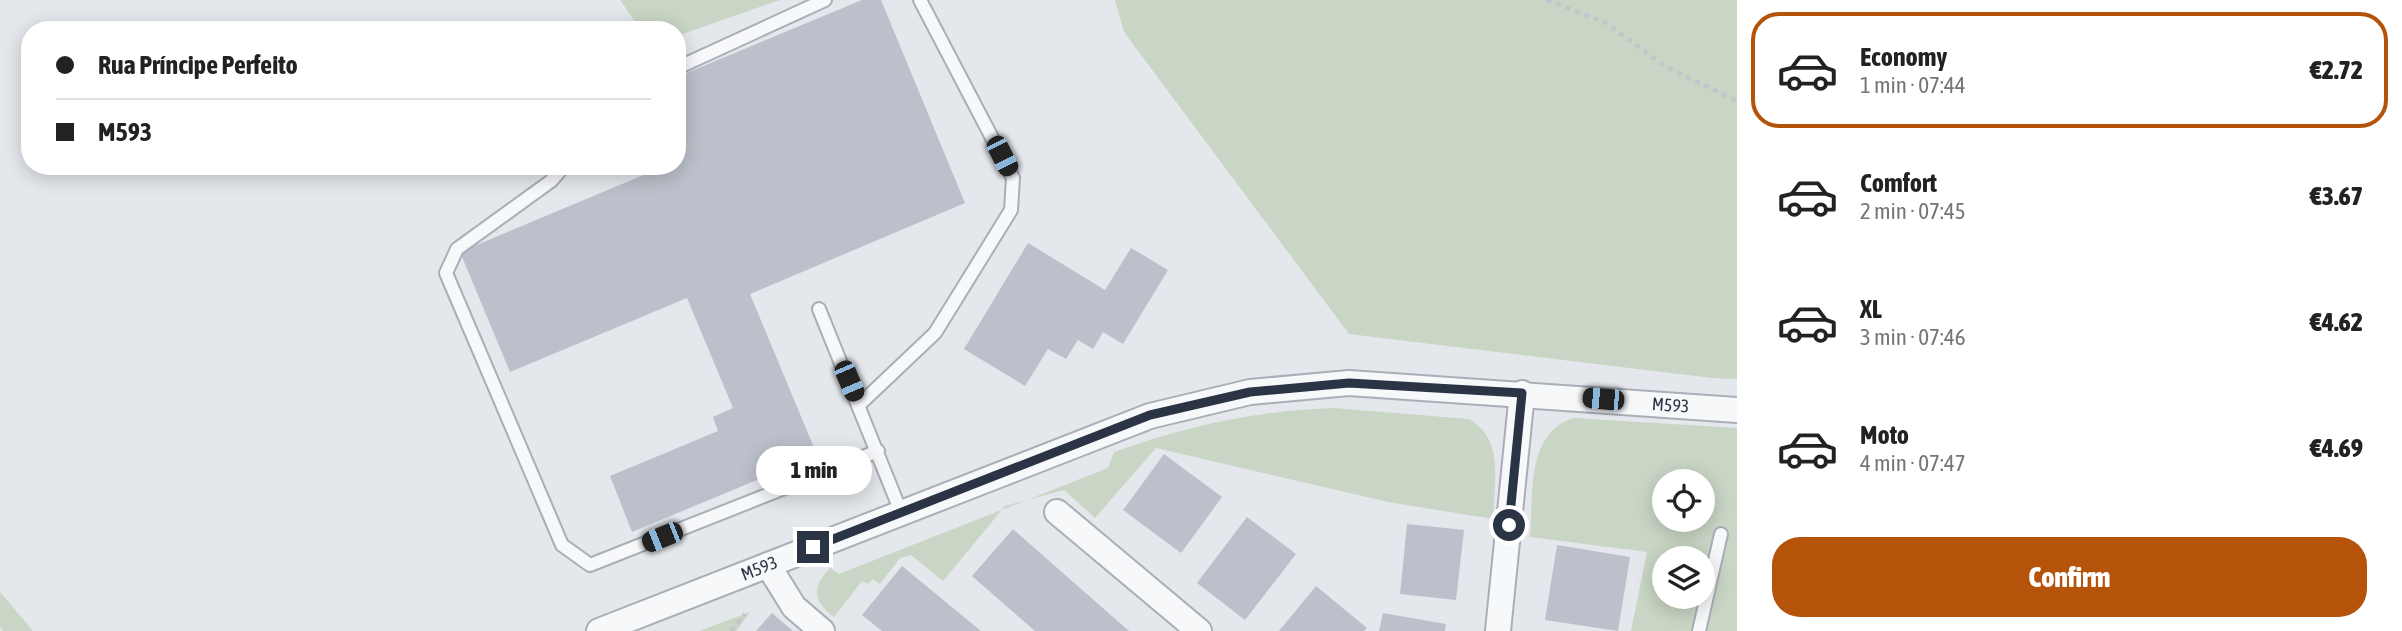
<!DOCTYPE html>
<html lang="en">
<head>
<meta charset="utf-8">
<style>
	:root { --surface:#fff; --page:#f6f6f6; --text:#222; --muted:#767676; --line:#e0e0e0; --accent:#b45309 }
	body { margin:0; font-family:"Asap Condensed",sans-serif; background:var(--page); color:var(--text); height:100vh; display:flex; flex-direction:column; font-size:26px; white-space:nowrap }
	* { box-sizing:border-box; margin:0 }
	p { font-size:23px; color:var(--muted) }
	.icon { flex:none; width:38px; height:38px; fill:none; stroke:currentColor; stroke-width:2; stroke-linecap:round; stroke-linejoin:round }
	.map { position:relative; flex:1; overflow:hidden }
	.panel { display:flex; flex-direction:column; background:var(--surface); width:665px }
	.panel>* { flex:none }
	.hud { position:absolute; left:21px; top:21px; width:665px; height:154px; border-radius:28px; box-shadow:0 4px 18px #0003; display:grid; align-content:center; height:154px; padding:0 35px; background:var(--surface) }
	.buttons { position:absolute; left:1652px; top:469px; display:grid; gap:14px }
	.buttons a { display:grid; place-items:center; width:63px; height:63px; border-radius:50%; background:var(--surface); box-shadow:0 4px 18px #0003; font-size:35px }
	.end { position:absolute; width:32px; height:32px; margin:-16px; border:9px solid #2b3445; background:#fff; box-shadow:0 0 0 4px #fff }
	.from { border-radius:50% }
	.bubble { position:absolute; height:49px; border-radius:24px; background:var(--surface); box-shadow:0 4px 18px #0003; font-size:23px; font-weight:800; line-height:49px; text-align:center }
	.car { position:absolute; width:21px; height:42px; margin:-21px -10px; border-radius:9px; box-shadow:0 0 5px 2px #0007; background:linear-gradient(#222 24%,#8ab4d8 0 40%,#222 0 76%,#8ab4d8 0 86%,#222 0) }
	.hud b { display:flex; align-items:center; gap:24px; height:66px; font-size:26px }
	.hud b+b { border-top:2px solid var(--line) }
	.hud i { width:18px; height:18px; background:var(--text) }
	ul { padding:12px 0 0; list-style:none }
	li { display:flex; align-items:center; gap:21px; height:116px; margin:0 14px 10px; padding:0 21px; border:4px solid transparent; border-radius:28px }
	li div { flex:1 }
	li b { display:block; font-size:26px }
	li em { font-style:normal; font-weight:800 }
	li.active { border-color:var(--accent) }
	li>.icon { width:63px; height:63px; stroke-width:1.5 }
	.button { display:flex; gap:14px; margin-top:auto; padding:14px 35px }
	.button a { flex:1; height:80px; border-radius:28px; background:var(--accent); color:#fff; font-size:28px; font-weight:800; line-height:80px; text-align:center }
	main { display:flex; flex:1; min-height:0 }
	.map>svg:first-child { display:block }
</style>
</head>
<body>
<main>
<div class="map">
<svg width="1737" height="631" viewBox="0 0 1737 631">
	<rect width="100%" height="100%" fill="#e4e7ec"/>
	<!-- green -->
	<path fill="#c9d6c5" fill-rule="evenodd" d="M620,0H780L677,36V30H641Z
		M1115,0H1737V379L1712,378L1349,334L1124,32Z
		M1334,408L1469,419C1505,439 1494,483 1493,519L1388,502L1156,448L1095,518L1064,490L1005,506L943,581L911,555L900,558L880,584L873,579L868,584L862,581L834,617C813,601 811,588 830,568L839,574L1108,468L1114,452C1190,425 1254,411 1334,408Z
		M1574,418L1737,428V631H1631L1647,552L1530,537C1534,494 1525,433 1574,418ZM1664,481H1703V520H1664ZM1664,558H1703V597H1664Z
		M0,592L33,631H3L0,627Z
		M750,612L736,631H699L745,614Z"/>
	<!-- building -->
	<path fill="#bbc0ca" d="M862,0H881L965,203L750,294L817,455L632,532L610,476L718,431L713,417L733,408L687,298L510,372L460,252L665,166H677V77Z
		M1028,243L1105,290L1131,248L1168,270L1123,344L1103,332L1093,349L1078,340L1066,359L1048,349L1025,386L964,349Z
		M1164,454L1222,497L1181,553L1123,510Z
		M1247,517L1296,554L1245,620L1197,583Z
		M1407,524L1464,530L1456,600L1400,594Z
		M1013,529L1129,631H1035L972,576Z
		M1557,545L1630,557L1618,631L1545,620Z
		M902,566L981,631H882L862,615Z
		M1316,586L1367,628L1364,631H1279Z
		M772,613L793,631H756Z
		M1383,613L1446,624L1445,631H1379Z"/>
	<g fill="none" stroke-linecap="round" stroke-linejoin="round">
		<!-- lane casing -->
		<g stroke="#a9aeb7" stroke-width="16">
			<path id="lane" d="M677,68L825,0
				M564,166L551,181L457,249L446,273L562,545L590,565L878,451
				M819,309L901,512
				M859,405L935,333L1011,210L1013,178L920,0
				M1699,631L1721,534"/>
		</g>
		<!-- street casing -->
		<g stroke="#a9aeb7" stroke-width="28">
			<g id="street">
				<path d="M1057,512L1199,631"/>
				<path d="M768,565L794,607L822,631"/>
				<path id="s1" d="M599,631L1150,416L1250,392L1349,383L1737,410"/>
				<path d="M1498,631L1522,393"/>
			</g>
		</g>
		<!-- path -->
		<path stroke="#c2c5cb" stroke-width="4.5" stroke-dasharray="5 5" stroke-linecap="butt" d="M1547,0L1606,23L1666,67L1737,101
			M731,631L745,614"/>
		<!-- lane -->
		<use href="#lane" stroke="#f7f8fa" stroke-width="12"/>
		<!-- street -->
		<use href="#street" stroke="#f7f8fa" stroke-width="24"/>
	</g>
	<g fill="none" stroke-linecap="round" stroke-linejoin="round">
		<!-- route -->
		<path stroke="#2b3445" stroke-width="9" d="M813,547L1150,415L1250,392L1349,383L1522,393L1509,525"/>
	</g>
	<g text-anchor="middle" stroke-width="5" stroke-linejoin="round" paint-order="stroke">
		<!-- street labels -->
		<g font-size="18" fill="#2b3445" stroke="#f4f6f9">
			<text dy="6" stroke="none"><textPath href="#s1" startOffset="1116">M593</textPath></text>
			<text dy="6" stroke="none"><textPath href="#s1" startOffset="172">M593</textPath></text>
		</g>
	</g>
</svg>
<div class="buttons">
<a><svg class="icon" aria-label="locate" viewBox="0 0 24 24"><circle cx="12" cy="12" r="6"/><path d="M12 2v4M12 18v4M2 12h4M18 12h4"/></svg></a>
<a><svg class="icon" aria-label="layers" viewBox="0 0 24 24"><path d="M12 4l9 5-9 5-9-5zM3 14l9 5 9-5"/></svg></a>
</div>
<i class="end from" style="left:1509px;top:525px"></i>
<i class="end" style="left:813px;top:547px"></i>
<div class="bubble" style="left:756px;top:446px;width:116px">1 min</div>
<i class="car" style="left:1002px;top:156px;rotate:153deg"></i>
<i class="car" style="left:849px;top:381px;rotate:157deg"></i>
<i class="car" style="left:1603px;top:399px;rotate:275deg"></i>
<i class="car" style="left:662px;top:537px;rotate:248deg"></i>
<div class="hud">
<b><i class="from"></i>Rua Príncipe Perfeito</b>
<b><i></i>M593</b>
</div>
</div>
<section class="panel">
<ul>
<li class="active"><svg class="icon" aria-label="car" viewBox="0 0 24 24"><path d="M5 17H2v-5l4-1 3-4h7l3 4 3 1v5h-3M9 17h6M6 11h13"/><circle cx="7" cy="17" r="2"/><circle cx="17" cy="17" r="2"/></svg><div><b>Economy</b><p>1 min · 07:44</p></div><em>€2.72</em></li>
<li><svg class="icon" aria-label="car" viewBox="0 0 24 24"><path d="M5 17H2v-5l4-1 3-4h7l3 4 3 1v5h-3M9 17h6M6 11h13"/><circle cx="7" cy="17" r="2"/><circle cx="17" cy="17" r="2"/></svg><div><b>Comfort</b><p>2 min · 07:45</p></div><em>€3.67</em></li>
<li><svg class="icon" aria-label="car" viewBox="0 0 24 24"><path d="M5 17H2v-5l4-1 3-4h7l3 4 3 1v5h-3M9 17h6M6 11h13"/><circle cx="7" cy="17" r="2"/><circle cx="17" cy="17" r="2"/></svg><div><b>XL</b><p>3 min · 07:46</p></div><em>€4.62</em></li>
<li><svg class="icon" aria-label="car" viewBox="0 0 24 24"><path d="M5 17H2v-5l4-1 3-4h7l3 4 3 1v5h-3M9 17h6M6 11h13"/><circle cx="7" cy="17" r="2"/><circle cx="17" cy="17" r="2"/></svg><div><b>Moto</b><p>4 min · 07:47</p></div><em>€4.69</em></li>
</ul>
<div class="button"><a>Confirm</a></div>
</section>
</main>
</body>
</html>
